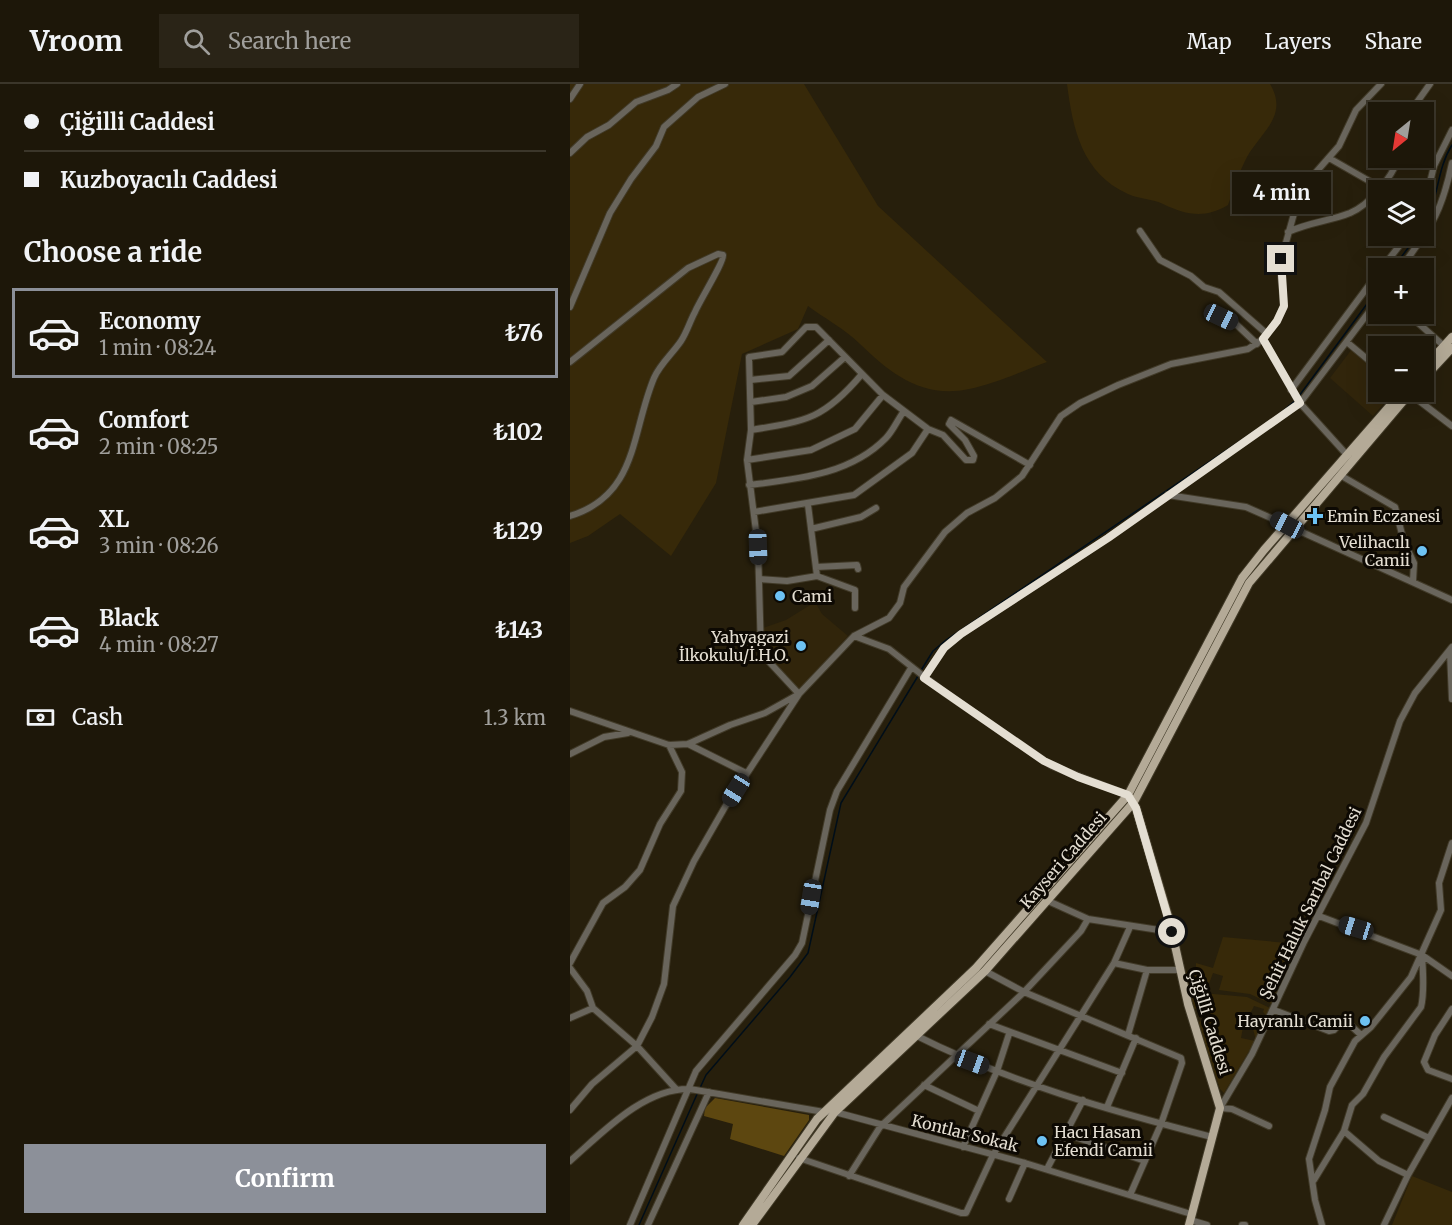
<!DOCTYPE html>
<html lang="en">
<head>
<meta charset="utf-8">
<style>
	:root { --surface:#1d1709; --page:#2a2417; --text:#f1f3f6; --muted:#a09f9c; --line:#3b362a; --accent:#8c9099 }
	body { margin:0; font-family:Merriweather,serif; background:var(--page); color:var(--text); height:100vh; display:flex; flex-direction:column; font-size:22px; white-space:nowrap }
	* { box-sizing:border-box; margin:0 }
	p { font-size:20px; color:var(--muted) }
	.icon { flex:none; width:33px; height:33px; fill:none; stroke:currentColor; stroke-width:2; stroke-linecap:round; stroke-linejoin:round }
	.map { position:relative; flex:1; overflow:hidden }
	.details { display:flex; flex-direction:column; background:var(--surface); width:570px }
	.details>* { flex:none }
	.banner { display:grid; align-content:center; height:132px; padding:0 24px; background:var(--surface) }
	.needle { width:39px; rotate:210deg }
	.tools { position:absolute; left:798px; top:18px; display:grid; gap:12px }
	.tools a { display:grid; place-items:center; width:66px; height:66px; border-radius:0px; background:var(--surface); box-shadow:0 6px 24px #0002,0 0 0 2px var(--line); font-size:30px }
	.end { position:absolute; width:27px; height:27px; margin:-14px; border:8px solid #e4ded2; background:#111; box-shadow:0 0 0 3px #111 }
	.from { border-radius:50% }
	.bubble { position:absolute; height:42px; border-radius:0px; background:var(--surface); box-shadow:0 6px 24px #0002,0 0 0 2px var(--line); font-size:20px; font-weight:700; line-height:42px; text-align:center }
	.car { position:absolute; width:18px; height:36px; margin:-18px -9px; border-radius:8px; box-shadow:0 0 4px 2px #0007; background:linear-gradient(#222 24%,#8ab4d8 0 40%,#222 0 76%,#8ab4d8 0 86%,#222 0) }
	.banner b { display:flex; align-items:center; gap:21px; height:57px; font-size:22px }
	.banner b+b { border-top:2px solid var(--line) }
	.banner i { width:15px; height:15px; background:var(--text) }
	ul { padding:0; list-style:none }
	li { display:flex; align-items:center; gap:18px; height:90px; margin:0 12px 9px; padding:0 12px; border:3px solid transparent; border-radius:0px }
	li div { flex:1 }
	li b { display:block; font-size:22px }
	li em { font-style:normal; font-weight:700 }
	li.current { border-color:var(--accent) }
	li>.icon { width:54px; height:54px; stroke-width:1.5 }
	h2 { padding:0 24px; font-size:27px; line-height:72px }
	.pay { display:flex; align-items:center; gap:15px; height:66px; padding:0 24px; font-size:22px }
	.pay p { margin-inline-start:auto }
	.button { display:flex; gap:12px; margin-top:auto; padding:12px 24px }
	.button a { flex:1; height:69px; border-radius:0px; background:var(--accent); color:#fff; font-size:24px; font-weight:700; line-height:69px; text-align:center }
	header { display:flex; align-items:center; gap:36px; box-sizing:border-box; height:84px; padding:0 30px; background:var(--surface); border-bottom:2px solid var(--line) }
	header strong { font-size:28px }
	nav { display:flex; gap:33px; margin-inline-start:auto; font-size:21px }
	.search { width:420px; height:54px; background:var(--page); display:flex; align-items:center; gap:15px; box-sizing:border-box; padding:0 21px; border-radius:0px; color:var(--muted); font-size:22px }
	main { display:flex; flex:1; min-height:0 }
	.map>svg:first-child { display:block }
</style>
</head>
<body>
<header>
<strong>Vroom</strong>
<div class="search"><svg class="icon" aria-label="search" viewBox="0 0 24 24"><circle cx="10" cy="10" r="6"/><path d="M15 15l6 6"/></svg>Search here</div>
<nav><a>Map</a><a>Layers</a><a>Share</a></nav>
</header>
<main>
<section class="details">
<div class="banner">
<b><i class="from"></i>Çiğilli Caddesi</b>
<b><i></i>Kuzboyacılı Caddesi</b>
</div>
<h2>Choose a ride</h2>
<ul>
<li class="current"><svg class="icon" aria-label="car" viewBox="0 0 24 24"><path d="M5 17H2v-5l4-1 3-4h7l3 4 3 1v5h-3M9 17h6M6 11h13"/><circle cx="7" cy="17" r="2"/><circle cx="17" cy="17" r="2"/></svg><div><b>Economy</b><p>1 min · 08:24</p></div><em>₺76</em></li>
<li><svg class="icon" aria-label="car" viewBox="0 0 24 24"><path d="M5 17H2v-5l4-1 3-4h7l3 4 3 1v5h-3M9 17h6M6 11h13"/><circle cx="7" cy="17" r="2"/><circle cx="17" cy="17" r="2"/></svg><div><b>Comfort</b><p>2 min · 08:25</p></div><em>₺102</em></li>
<li><svg class="icon" aria-label="car" viewBox="0 0 24 24"><path d="M5 17H2v-5l4-1 3-4h7l3 4 3 1v5h-3M9 17h6M6 11h13"/><circle cx="7" cy="17" r="2"/><circle cx="17" cy="17" r="2"/></svg><div><b>XL</b><p>3 min · 08:26</p></div><em>₺129</em></li>
<li><svg class="icon" aria-label="car" viewBox="0 0 24 24"><path d="M5 17H2v-5l4-1 3-4h7l3 4 3 1v5h-3M9 17h6M6 11h13"/><circle cx="7" cy="17" r="2"/><circle cx="17" cy="17" r="2"/></svg><div><b>Black</b><p>4 min · 08:27</p></div><em>₺143</em></li>
</ul>
<div class="pay"><svg class="icon" aria-label="cash" viewBox="0 0 24 24"><path d="M3 7h18v10H3z"/><circle cx="12" cy="12" r="2"/></svg>Cash<p>1.3 km</p></div>
<div class="button"><a>Confirm</a></div>
</section>
<div class="map">
<svg width="882" height="1141" viewBox="0 0 882 1141">
	<rect width="100%" height="100%" fill="#271f0c"/>
	<!-- built -->
	<path fill="#31250b" d="M782,265L808,287V308H824L803,332L760,294Z
		M245,518L252,530L278,552L230,605L223,603L194,568L193,544L216,536Z"/>
	<!-- green -->
	<path fill="#372909" d="M0,0H234L308,122L477,278C452,287 425,300 399,305C352,315 320,289 290,260C275,245 254,234 238,222L228,245L172,270L146,399L101,472L50,430L18,452L0,459Z
		M497,0H700C719,32 691,48 677,73C669,88 664,105 658,121C635,135 616,131 593,120C583,115 569,115 558,110C512,89 503,46 497,0Z
		M653,853L728,860L703,921L680,910L649,906L653,892L643,889L637,905L616,902L614,888L626,887V879L643,884Z
		M621,908L677,913L702,925L698,933L693,928L694,925L684,922L677,936L692,944L686,956L683,945L673,943L671,954L685,957L654,1009L650,1005L627,938L640,936L639,924L623,925L619,911Z
		M842,1092L882,1108V1141H822Z"/>
	<!-- forest -->
	<path fill="#5d4710" d="M145,1014L239,1031V1036L214,1072L160,1055L163,1040L134,1032L135,1024Z"/>
	<g fill="none" stroke-linecap="round" stroke-linejoin="round">
		<!-- stream -->
		<path stroke="#000e19" stroke-width="1.5" d="M854,142C869,116 866,86 882,61
			M823,184L847,152
			M729,312L808,205
			M709,330L726,316
			M350,588L363,567L376,556L695,340
			M130,1004L136,991L220,893L238,869L271,719L348,592
			M69,1141L128,1008"/>
		<!-- minor casing -->
		<g stroke="#413a28" stroke-width="8">
			<path id="minor" d="M0,15L10,0
				M840,28L860,0
				M0,69L17,53L39,41L66,18L98,6L107,0
				M759,74L815,106
				M854,123L864,82L882,46
				M570,147L590,176L621,192L634,203L649,208L697,250
				M718,148C740,138 760,137 780,129C801,120 821,94 829,74
				M812,184L837,152
				M831,184C861,142 871,131 882,79
				M0,223L40,129L61,95L86,62L94,43L128,13L155,0
				M639,228L667,241L687,260
				M847,238L874,262
				M693,255L729,318L777,371
				M778,259L808,284
				M0,278L118,184L148,170L153,171C155,176 129,218 125,228C120,237 117,248 111,257C103,269 90,280 84,294C61,349 68,411 0,432
				M180,296L219,292L259,256
				M721,306L808,189
				M839,309L882,342
				M181,318L216,313L242,302L275,273
				M181,346C237,337 254,335 292,290
				M177,376L241,366L285,345L313,311
				M770,391L825,423L834,458L844,479L843,497
				M179,401C227,395 280,391 316,354C323,347 328,335 334,327
				M598,411L676,423L717,441
				M184,428L284,411L342,369L358,345
				M723,444L882,516
				M241,445L291,433L306,424
				M246,483L287,481L288,485
				M247,492L285,506V524
				M189,495L217,497L247,492L238,421
				M284,552L319,565L375,609L482,682L558,711
				M880,568L882,615
				M354,594L374,564L391,550L538,454L730,319L808,216
				M0,627L99,661L118,660L160,641L195,629L229,610L191,569L188,463L177,376L181,346L179,273L212,268L236,243H246L313,311L358,345L373,351L396,376H403L404,372L395,356L379,340L381,336L460,381
				M118,660L176,689
				M0,670L34,653L58,649
				M476,816L518,835L602,848
				M749,832L852,871L882,892
				M0,879L33,819L55,803L70,786L90,740L111,707L112,688L99,661
				M544,879L577,886H610
				M0,884L17,907L23,924L67,962L106,1005
				M415,887L454,908L611,974L612,979L591,1040L560,1111
				M882,925L865,951L854,978L858,986L882,995
				M704,926L759,947L764,946L771,938H777L791,951
				M0,934L23,924
				M419,940L552,989
				M345,951C438,998 541,1027 642,1053
				M558,951L577,886
				M354,1001L409,1027
				M537,1023L566,954
				M0,1026L22,1000L67,962L82,933L94,900L103,822L124,777L155,723L229,610L284,552L319,534L330,519L334,503L375,448L397,429L425,414L452,392L491,332L510,319L548,301L601,280L678,265L693,255L707,237L714,222L710,180L725,126L740,95L769,62L786,26L811,0
				M814,1033L859,1054
				M699,1042L662,1025L650,1024L682,970L734,858L796,739L830,637L845,609L882,563
				M774,1047L809,1077L838,1091
				M496,1050L575,1077
				M393,1063L427,987L439,950
				M229,1074L391,1129H396L423,1071L544,879L560,843
				M0,1077C33,1048 74,1004 120,1005L254,1028H265L455,1079L621,1130
				M477,1085L513,1016
				M279,1092L310,1043L454,908L511,847L518,835
				M744,1096L774,1047L782,1021L793,1010L814,973L851,923C854,911 853,885 852,872
				M439,1115L455,1079
				M620,1136L637,1141
				M60,1141L126,987L225,871L232,859L260,726L267,707L341,584
				M78,1141L139,1008
				M672,1141H675
				M752,1141L745,1116L739,1075L755,1026L760,1003L785,957L801,943L841,893L871,826L869,799L882,759
				M814,1141L838,1091L882,1014"/>
		</g>
		<!-- major casing -->
		<g stroke="#413a28" stroke-width="10">
			<path id="major" d="M854,284L882,253
				M854,294L882,264
				M561,715L566,724L600,839L618,920L650,1024L619,1141
				M173,1141L247,1035L406,884L558,711L672,494L694,466L832,308
				M182,1141L265,1028L415,887L564,718L679,499L841,308"/>
		</g>
		<!-- minor -->
		<use href="#minor" stroke="#69655c" stroke-width="6"/>
		<!-- major -->
		<use href="#major" stroke="#b4aa97" stroke-width="8"/>
	</g>
	<g fill="none" stroke-linecap="round" stroke-linejoin="round">
		<!-- route -->
		<path stroke="#e4ded2" stroke-width="8" d="M602,848L566,724L558,711L508,693L474,677L354,594L374,564L391,550L538,454L730,319L693,255L707,237L714,222L711,175"/>
	</g>
	<!-- markers -->
	<g fill="#6dc2f3" stroke="#0d0903" stroke-width="2">
		<path d="M742 423h6v6h6v6h-6v6h-6v-6h-6v-6h6z"/>
		<circle cx="852" cy="467" r="6"/>
		<circle cx="210" cy="512" r="6"/>
		<circle cx="231" cy="562" r="6"/>
		<circle cx="795" cy="937" r="6"/>
		<circle cx="472" cy="1057" r="6"/>
	</g>
	<g text-anchor="middle" stroke-width="6" stroke-linejoin="round" paint-order="stroke">
		<!-- poi labels -->
		<g font-size="16" fill="#e4ded2" stroke="#0d0903" text-anchor="start">
			<text x="757" y="438">Emin Eczanesi</text>
			<text x="840" y="464" text-anchor="end">Velihacılı<tspan x="840" dy="18">Camii</tspan></text>
			<text x="222" y="518">Cami</text>
			<text x="219" y="559" text-anchor="end">Yahyagazi<tspan x="219" dy="18">İlkokulu/İ.H.O.</tspan></text>
			<text x="783" y="943" text-anchor="end">Hayranlı Camii</text>
			<text x="484" y="1054">Hacı Hasan<tspan x="484" dy="18">Efendi Camii</tspan></text>
		</g>
		<!-- street labels -->
		<g font-size="16" fill="#e4ded2" stroke="#0d0903">
			<text transform="translate(493 776) rotate(-49)" y="6">Kayseri Caddesi</text>
			<text transform="translate(740 819) rotate(-64)" y="6">Şehit Haluk Sarıbal Caddesi</text>
			<text transform="translate(640 938) rotate(73)" y="6">Çiğilli Caddesi</text>
			<text transform="translate(395 1049) rotate(14)" y="6">Kontlar Sokak</text>
		</g>
	</g>
</svg>
<div class="tools">
<a><svg class="needle" viewBox="-14 -14 28 28"><path d="M0-13l5 13h-10z" fill="#e53935"/><path d="M0 13l5-13h-10z" fill="#a09f9c"/></svg></a>
<a><svg class="icon" aria-label="layers" viewBox="0 0 24 24"><path d="M12 4l9 5-9 5-9-5zM3 14l9 5 9-5"/></svg></a>
<a>+</a>
<a>−</a>
</div>
<i class="end from" style="left:602px;top:848px"></i>
<i class="end" style="left:711px;top:175px"></i>
<div class="bubble" style="left:662px;top:88px;width:99px">4 min</div>
<i class="car" style="left:651px;top:233px;rotate:115deg"></i>
<i class="car" style="left:717px;top:441px;rotate:298deg"></i>
<i class="car" style="left:188px;top:463px;rotate:178deg"></i>
<i class="car" style="left:166px;top:706px;rotate:212deg"></i>
<i class="car" style="left:241px;top:813px;rotate:189deg"></i>
<i class="car" style="left:786px;top:844px;rotate:287deg"></i>
<i class="car" style="left:402px;top:978px;rotate:110deg"></i>
</div>
</main>
</body>
</html>
